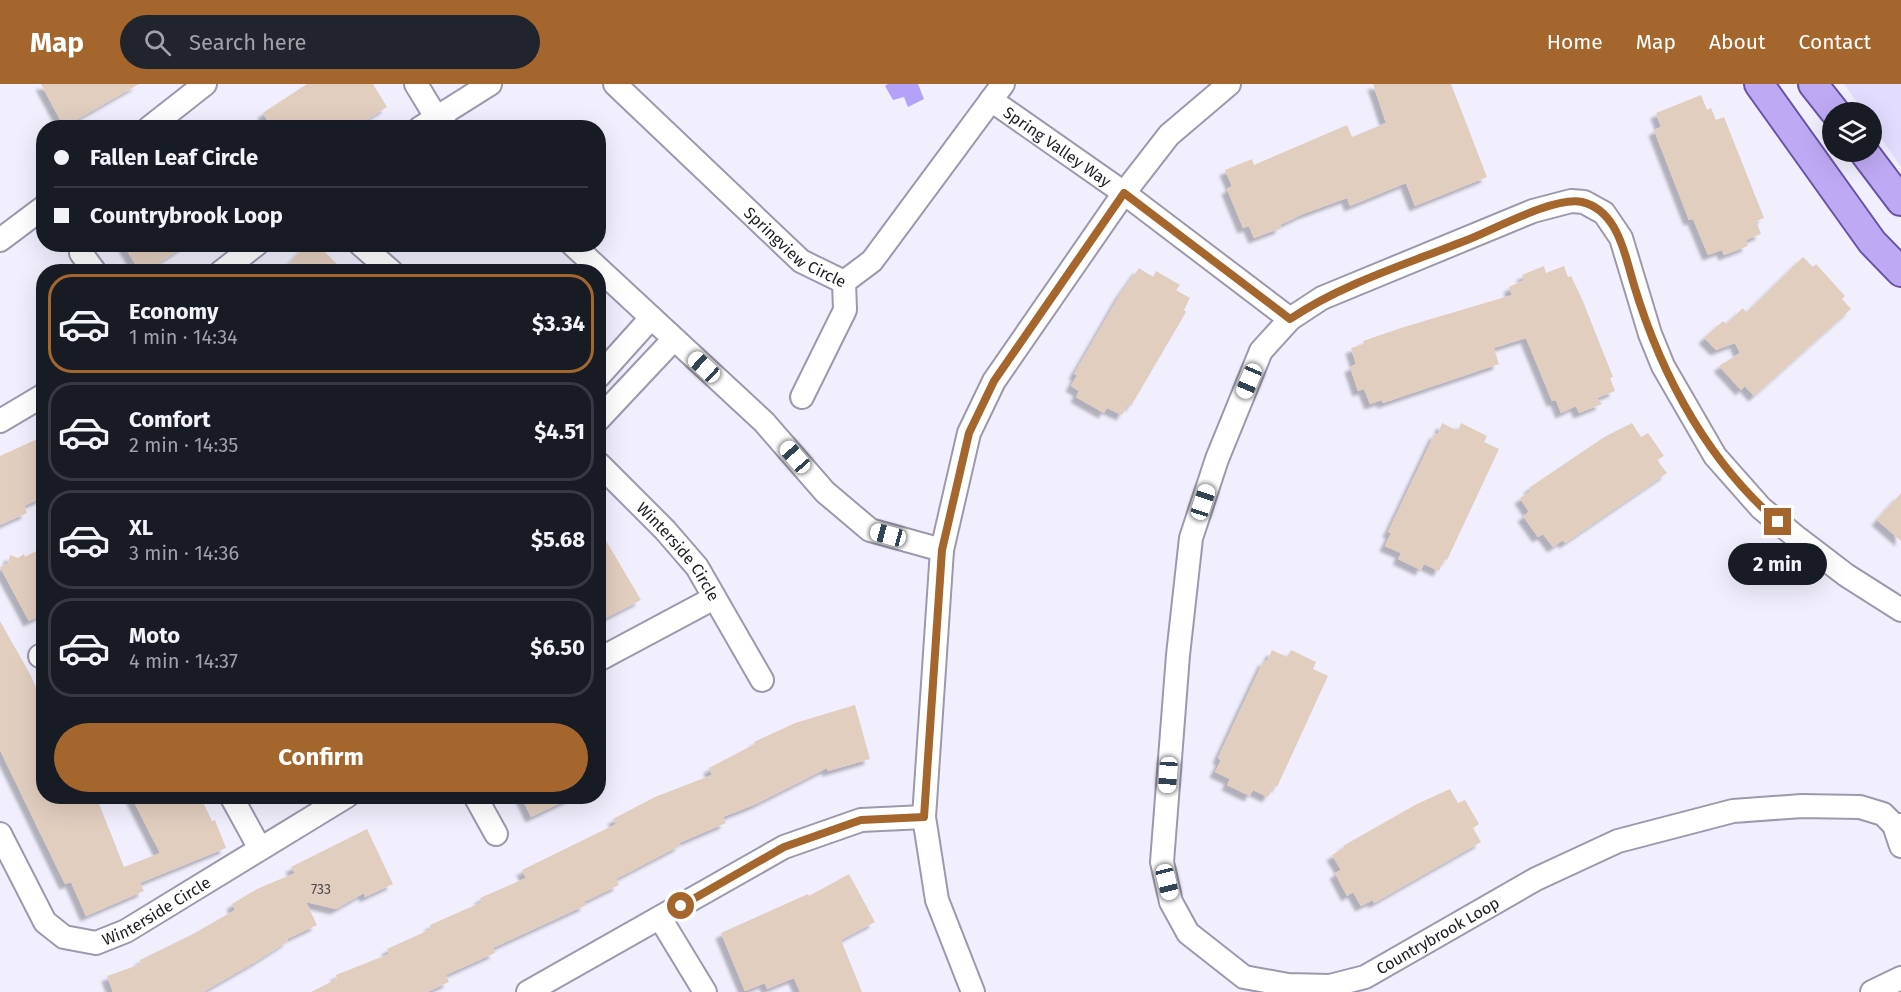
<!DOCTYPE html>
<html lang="en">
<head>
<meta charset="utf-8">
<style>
	:root { --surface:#171b24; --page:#20242c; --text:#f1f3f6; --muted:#9ea1a6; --line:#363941; --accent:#a5662e }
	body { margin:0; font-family:"Fira Sans",sans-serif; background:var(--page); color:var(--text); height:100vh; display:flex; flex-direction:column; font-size:22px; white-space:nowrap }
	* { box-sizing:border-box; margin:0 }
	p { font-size:20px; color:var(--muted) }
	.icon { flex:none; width:33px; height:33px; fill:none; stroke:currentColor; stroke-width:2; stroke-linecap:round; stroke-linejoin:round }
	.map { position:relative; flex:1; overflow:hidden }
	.drawer { position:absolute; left:36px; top:180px; width:570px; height:540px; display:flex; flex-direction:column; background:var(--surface); border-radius:24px; box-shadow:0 6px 24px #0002 }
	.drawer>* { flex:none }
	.guide { position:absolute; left:36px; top:36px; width:570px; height:132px; border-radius:24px; box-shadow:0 6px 24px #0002; display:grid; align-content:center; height:132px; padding:0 18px; background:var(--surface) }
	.tools { position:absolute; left:1822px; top:18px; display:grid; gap:12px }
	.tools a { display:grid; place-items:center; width:60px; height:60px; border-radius:50%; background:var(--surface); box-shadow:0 6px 24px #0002; font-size:30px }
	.end { position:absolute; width:27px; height:27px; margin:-14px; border:8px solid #a5662e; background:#fff; box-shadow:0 0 0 3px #fff }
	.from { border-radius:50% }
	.bubble { position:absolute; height:42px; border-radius:21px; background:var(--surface); box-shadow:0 6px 24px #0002; font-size:20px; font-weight:700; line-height:42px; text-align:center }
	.car { position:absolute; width:18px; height:36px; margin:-18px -9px; border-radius:8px; box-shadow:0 0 4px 2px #0007; background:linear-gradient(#fff 24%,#345 0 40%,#fff 0 76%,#345 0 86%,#fff 0) }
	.guide b { display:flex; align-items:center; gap:21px; height:57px; font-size:22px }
	.guide b+b { border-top:2px solid var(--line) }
	.guide i { width:15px; height:15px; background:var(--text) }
	ul { padding:10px 0 0; list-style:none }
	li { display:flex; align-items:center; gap:18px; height:99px; margin:0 12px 9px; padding:0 6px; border:3px solid var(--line); border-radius:24px }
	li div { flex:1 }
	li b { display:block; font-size:22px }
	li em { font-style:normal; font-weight:700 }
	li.active { border-color:var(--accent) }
	li>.icon { width:54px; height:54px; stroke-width:1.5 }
	.action { display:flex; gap:12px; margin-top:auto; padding:12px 18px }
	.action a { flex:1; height:69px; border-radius:36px; background:var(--accent); color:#fff; font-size:24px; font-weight:700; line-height:69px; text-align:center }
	header { display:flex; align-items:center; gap:36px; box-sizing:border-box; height:84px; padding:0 30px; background:var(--accent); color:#fff }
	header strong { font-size:28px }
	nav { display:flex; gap:33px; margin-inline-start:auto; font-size:21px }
	.search { width:420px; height:54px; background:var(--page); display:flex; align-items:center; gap:15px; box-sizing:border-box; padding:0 21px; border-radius:33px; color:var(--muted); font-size:22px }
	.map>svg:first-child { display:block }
</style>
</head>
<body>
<header>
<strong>Map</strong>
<div class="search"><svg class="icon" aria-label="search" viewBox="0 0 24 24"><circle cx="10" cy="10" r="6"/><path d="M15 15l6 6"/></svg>Search here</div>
<nav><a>Home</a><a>Map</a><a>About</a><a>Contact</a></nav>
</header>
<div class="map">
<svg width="1901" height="908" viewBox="0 0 1901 908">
	<defs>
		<filter id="shadow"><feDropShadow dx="-5.5" dy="5.5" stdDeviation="1.5" flood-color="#0004"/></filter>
	</defs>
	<rect width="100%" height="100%" fill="#f1effd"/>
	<!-- green -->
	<path fill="#e2dcff" d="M1844,0H1901V83L1872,41V28H1864Z"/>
	<!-- water -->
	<path fill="#b4a1f9" d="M888,0H918L924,15L908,23L904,13L893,16L885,2Z"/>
	<!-- building -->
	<path fill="#e2cebf" filter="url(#shadow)" d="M41,0H139L64,43Z
		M307,0H373L387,23L354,44H272L263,29Z
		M1373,0H1451L1487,93L1415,122L1406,99L1350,122L1347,114L1303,130L1280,141L1281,144L1254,154L1249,142L1243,144L1227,105L1232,102L1225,86L1252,75L1254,81L1347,41L1352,53L1386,39Z
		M1701,11L1707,26L1711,24L1716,36L1724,33L1764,134L1756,137L1761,150L1746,156L1748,162L1724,171L1722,166L1708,171L1693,135L1689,136L1654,46L1661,43L1656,29Z
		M123,160H187L146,188H140Z
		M307,160H317L345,188H281Z
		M1803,173L1813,183L1816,180L1845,212L1842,215L1851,225L1754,312L1745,302L1741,306L1719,282L1740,269L1735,259L1716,266L1704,254L1723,237L1726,240L1743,224L1746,228L1750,225Z
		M1544,182L1546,189L1564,182L1568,193L1571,192L1582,215L1613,293L1610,294L1615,307L1597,314L1602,320L1579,329L1576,322L1561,329L1556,316L1552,317L1526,254L1494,264L1499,280L1383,319L1382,316L1370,320L1364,305L1358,307L1350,283L1356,280L1351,264L1364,260L1363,257L1404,243L1512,211L1509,203L1524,196L1522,191Z
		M1139,184L1153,193L1156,187L1180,201L1176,206L1190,214L1184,226L1186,228L1131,322L1128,320L1122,331L1107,324L1104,329L1076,313L1079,307L1071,302L1077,291L1074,290L1121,209Z
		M1442,339L1458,347L1461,339L1487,352L1484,358L1499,365L1447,476L1444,475L1439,487L1424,480L1421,486L1398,475L1401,469L1385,462L1391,449L1388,448L1435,349L1438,350Z
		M1632,339L1641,353L1648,349L1664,372L1657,376L1667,389L1565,459L1563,456L1553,463L1543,450L1538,453L1523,432L1529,428L1520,414L1531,407L1529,404L1606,352Z
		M44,352V413L24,422L27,429L0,441V372Z
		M1901,409V457L1877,436Z
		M598,443L641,516L598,538Z
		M44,463V530L29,537L0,483L8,479L10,471L18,474L24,470L25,473Z
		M0,537L30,590L44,621V712H96L124,783L160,769L131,712H200L212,737L215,736L226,764L140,799L144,807L86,832L71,798L65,800L0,666Z
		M1272,566L1287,573L1291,566L1316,578L1313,585L1328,592L1277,703L1274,701L1268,713L1253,706L1250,712L1227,701L1230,695L1215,688L1221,676L1218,674L1236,635L1264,576L1267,577Z
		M855,621L870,675L828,687L827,684L756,720L723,733L726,739L679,759L681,761L616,795L619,801L584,818L586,821L493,864L495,869L446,891L449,898L427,908H311L337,895L336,891L389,870L387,865L431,845L430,841L482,818L480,814L526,794L522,786L616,740L613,735L655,713L712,691L709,684L755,660L754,658L795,639Z
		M1450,705L1458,719L1465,716L1479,740L1473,744L1481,758L1374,819L1373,816L1361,822L1353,808L1347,812L1335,789L1341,786L1332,771L1344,764L1343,762L1417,720Z
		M521,712H575L531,733Z
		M367,745L393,800L365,813L364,809L336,825L306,818L317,841L287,855L288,857L257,877L203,908H113L107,892L141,880L140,876L193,850L235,826L232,820L257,805L295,789L291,783Z
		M849,790L875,838L841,856L862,908H800L794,894L767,905L765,899L745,907L721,849L808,810L809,812Z"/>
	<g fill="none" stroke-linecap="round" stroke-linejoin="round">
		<!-- minor casing -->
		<g stroke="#9c98ad" stroke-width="26">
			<g id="minor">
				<path d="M416,0L436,33L446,42"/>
				<path id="s1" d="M615,0L801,177L844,198"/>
				<path id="s2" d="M991,16L1124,109L1290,235"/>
				<path d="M149,44L205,0"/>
				<path d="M420,44L490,0"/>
				<path d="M0,156L44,123"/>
				<path d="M360,160L392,188"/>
				<path d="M572,160L764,338L825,408L870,446L942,466"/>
				<path d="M81,169L95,188"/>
				<path d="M221,188L257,160"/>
				<path d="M844,198L872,177L1003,0"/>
				<path d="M598,293L651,234"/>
				<path d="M802,313L845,226L844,198"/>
				<path d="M598,336L674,255"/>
				<path d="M0,337L44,311"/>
				<path id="s3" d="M598,379L665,446L697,483L762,596"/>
				<path id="s4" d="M1901,526L1846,491L1795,452L1761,424L1715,372L1663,282L1650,250L1621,154L1604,129L1584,118L1571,117L1533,127L1322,214L1290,235L1261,267L1217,375L1191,454L1178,571L1162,778L1171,818L1188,849L1244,893L1288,901L1330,902L1365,893L1536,795L1618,757L1733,727L1802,722L1860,723L1883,730L1894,741H1901"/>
				<path d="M40,572L44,571"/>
				<path d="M598,576L714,514"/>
				<path d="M231,712L259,763"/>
				<path d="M475,712L496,750"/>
				<path d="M1894,741L1901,762"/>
				<path id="s5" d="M0,750L45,838L64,853L96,859L126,847L347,712"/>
				<path d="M660,834L705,908"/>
				<path d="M528,908L784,763L861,736L924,733"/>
				<path d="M973,908L937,816L924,733L942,466L969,349L994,297L1124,109L1169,51L1229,0"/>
				<path d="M1872,908L1901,894"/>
			</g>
		</g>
		<!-- major casing -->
		<g stroke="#6953a6" stroke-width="32">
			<path id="major" d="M1759,0L1872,158L1901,188
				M1813,0L1835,28
				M1864,68L1901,117"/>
		</g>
		<!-- minor -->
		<use href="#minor" stroke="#fff" stroke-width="22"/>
		<!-- major -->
		<use href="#major" stroke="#beaaf4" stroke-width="28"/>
	</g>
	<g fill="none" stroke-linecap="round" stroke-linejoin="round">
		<!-- route -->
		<path stroke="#a5662e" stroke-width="8" d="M681,822L784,763L861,736L924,733L942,466L969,349L994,297L1124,109L1290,235C1344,199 1407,180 1467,156C1495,145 1555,112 1582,118C1611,125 1621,155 1628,180C1654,277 1701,371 1778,438"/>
	</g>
	<g text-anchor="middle" stroke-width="5" stroke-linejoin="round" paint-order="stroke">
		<!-- number labels -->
		<g font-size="14" fill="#4e4849">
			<text x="321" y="810">733</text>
		</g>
		<!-- street labels -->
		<g font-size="16" fill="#1c1b22" stroke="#f1effd">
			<text dy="6" stroke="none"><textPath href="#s2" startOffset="81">Spring Valley Way</textPath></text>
			<text dy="6" stroke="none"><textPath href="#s1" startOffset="244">Springview Circle</textPath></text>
			<text dy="6" stroke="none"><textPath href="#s3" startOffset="120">Winterside Circle</textPath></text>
			<text dy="6" stroke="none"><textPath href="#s5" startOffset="224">Winterside Circle</textPath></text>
			<text dy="6" stroke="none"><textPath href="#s4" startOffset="1776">Countrybrook Loop</textPath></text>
		</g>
	</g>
</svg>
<div class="tools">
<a><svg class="icon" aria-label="layers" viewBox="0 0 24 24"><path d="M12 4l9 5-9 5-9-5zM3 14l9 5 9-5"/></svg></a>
</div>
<i class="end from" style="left:681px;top:822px"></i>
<i class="end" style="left:1778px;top:438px"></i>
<div class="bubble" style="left:1728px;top:459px;width:99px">2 min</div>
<i class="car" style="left:704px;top:283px;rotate:313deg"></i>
<i class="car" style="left:1249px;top:297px;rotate:203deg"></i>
<i class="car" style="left:795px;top:373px;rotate:319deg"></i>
<i class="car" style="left:1203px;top:418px;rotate:18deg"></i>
<i class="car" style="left:888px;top:451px;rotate:285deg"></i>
<i class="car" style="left:1168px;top:691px;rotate:184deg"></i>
<i class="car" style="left:1167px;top:798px;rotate:166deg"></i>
<div class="guide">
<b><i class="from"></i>Fallen Leaf Circle</b>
<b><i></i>Countrybrook Loop</b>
</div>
<section class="drawer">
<ul>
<li class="active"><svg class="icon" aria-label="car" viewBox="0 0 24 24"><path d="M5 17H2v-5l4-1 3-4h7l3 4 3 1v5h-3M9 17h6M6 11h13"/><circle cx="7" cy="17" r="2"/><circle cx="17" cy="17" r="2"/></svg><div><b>Economy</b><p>1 min · 14:34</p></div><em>$3.34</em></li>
<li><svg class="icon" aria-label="car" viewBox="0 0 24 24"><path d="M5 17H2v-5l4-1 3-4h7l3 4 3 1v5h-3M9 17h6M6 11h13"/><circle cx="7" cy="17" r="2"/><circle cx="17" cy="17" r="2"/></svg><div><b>Comfort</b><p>2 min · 14:35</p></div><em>$4.51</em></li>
<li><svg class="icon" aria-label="car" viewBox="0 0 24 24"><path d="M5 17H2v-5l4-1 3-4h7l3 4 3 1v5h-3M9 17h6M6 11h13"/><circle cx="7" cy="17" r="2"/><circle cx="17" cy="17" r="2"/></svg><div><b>XL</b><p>3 min · 14:36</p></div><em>$5.68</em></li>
<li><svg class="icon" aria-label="car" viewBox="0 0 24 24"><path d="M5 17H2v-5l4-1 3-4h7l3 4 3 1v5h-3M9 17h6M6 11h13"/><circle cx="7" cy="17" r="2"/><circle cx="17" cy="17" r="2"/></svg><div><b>Moto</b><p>4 min · 14:37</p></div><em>$6.50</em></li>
</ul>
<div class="action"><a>Confirm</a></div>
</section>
</div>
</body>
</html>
